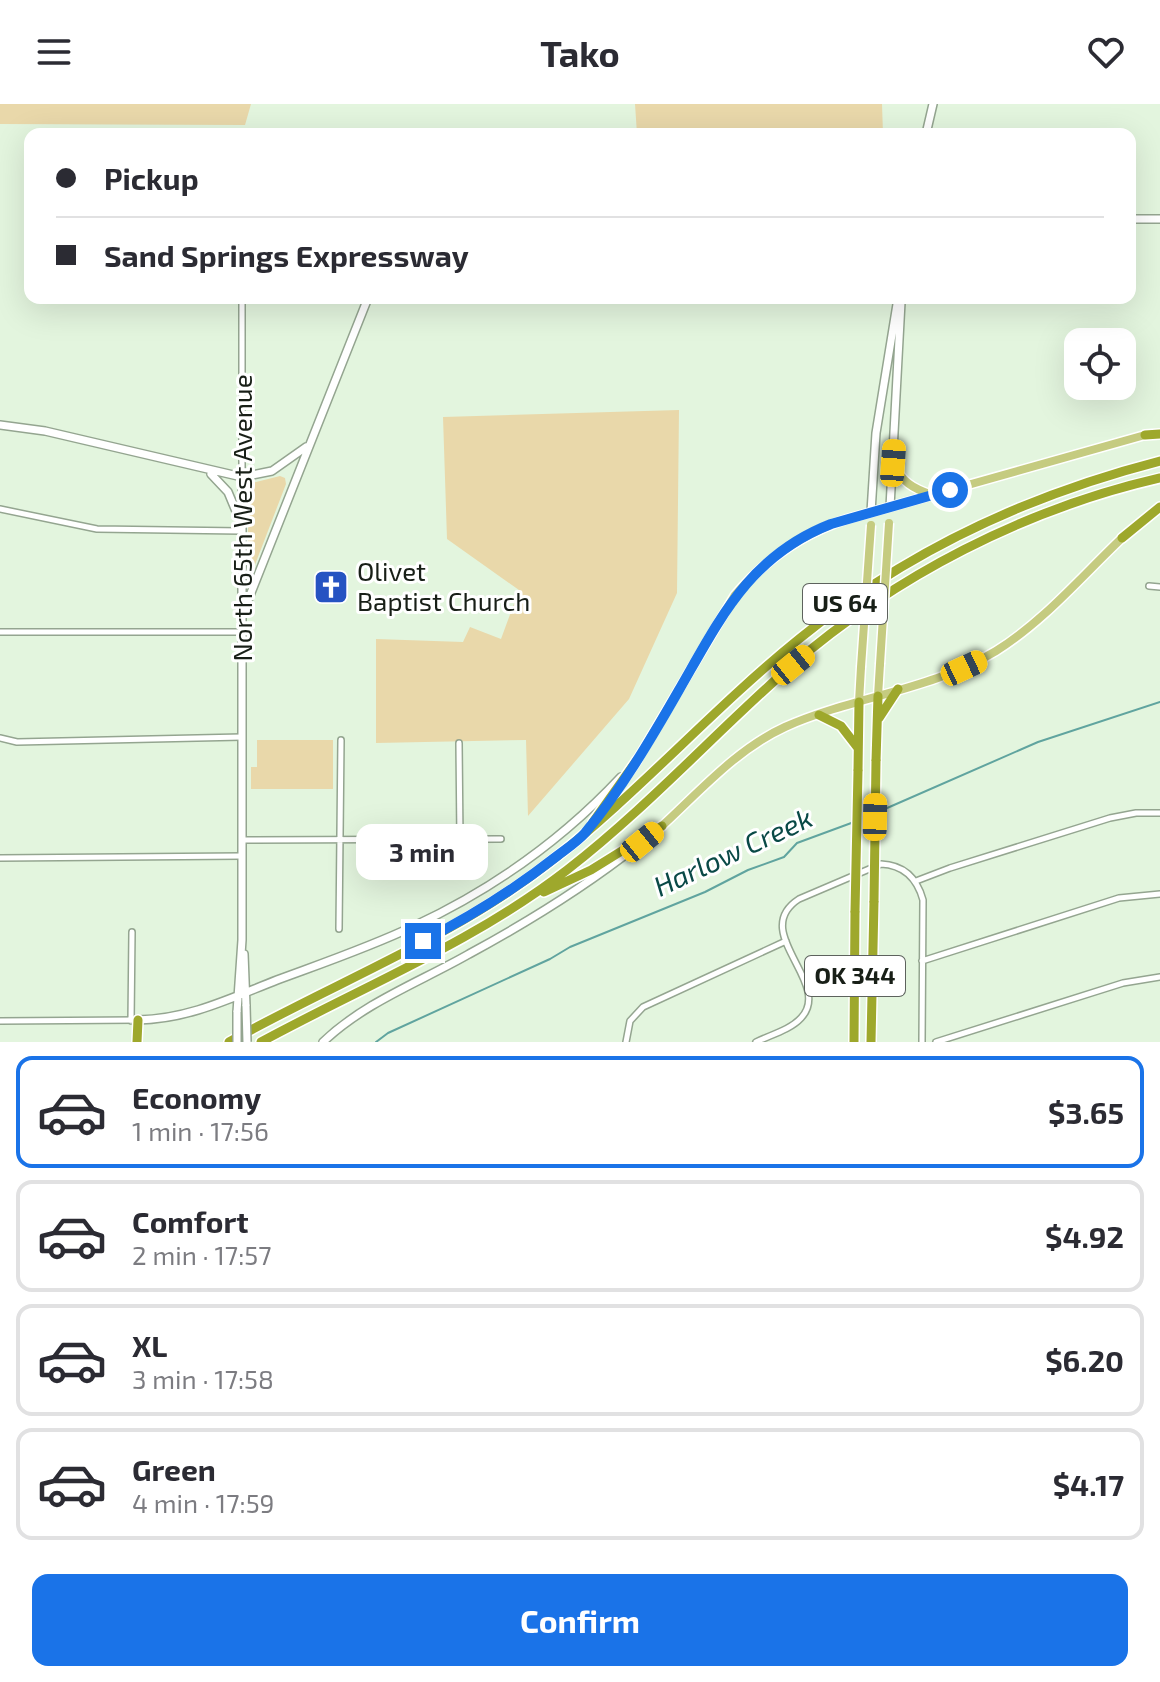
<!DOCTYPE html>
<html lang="en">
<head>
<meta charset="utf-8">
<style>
	:root { --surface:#fff; --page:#f2f2f3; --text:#2b2b33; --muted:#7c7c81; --line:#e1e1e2; --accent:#1a73e8 }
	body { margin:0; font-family:"Exo 2",sans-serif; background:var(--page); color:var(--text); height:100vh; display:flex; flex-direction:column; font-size:30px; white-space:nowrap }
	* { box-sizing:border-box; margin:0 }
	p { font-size:26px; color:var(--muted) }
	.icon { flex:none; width:44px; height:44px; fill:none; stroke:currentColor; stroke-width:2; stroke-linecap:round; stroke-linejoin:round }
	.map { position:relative; height:938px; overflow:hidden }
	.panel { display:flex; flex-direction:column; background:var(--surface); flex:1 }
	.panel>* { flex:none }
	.top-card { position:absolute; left:24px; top:24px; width:1112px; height:176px; border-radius:16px; box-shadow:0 8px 32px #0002; display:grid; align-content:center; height:176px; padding:0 32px; background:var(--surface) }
	.fabs { position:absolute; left:1064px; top:224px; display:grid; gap:16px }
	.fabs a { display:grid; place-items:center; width:72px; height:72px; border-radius:16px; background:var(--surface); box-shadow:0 8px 32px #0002; font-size:40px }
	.end { position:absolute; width:36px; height:36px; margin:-18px; border:10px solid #1a73e8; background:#fff; box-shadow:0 0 0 4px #fff }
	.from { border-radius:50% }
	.bubble { position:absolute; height:56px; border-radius:16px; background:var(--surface); box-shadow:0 8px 32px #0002; font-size:26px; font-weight:700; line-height:56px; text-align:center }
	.car { position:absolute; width:24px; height:48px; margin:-24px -12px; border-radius:10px; box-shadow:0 0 6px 2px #0007; background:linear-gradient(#f5c518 24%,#345 0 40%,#f5c518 0 76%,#345 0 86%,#f5c518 0) }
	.top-card b { display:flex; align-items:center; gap:28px; height:76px; font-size:30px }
	.top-card b+b { border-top:2px solid var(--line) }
	.top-card i { width:20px; height:20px; background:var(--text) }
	ul { padding:14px 0 0; list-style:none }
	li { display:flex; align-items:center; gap:24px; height:112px; margin:0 16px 12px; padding:0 16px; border:4px solid var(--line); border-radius:16px }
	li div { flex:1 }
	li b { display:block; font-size:30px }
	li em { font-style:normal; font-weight:700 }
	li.on { border-color:var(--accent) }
	li>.icon { width:72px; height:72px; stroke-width:1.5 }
	.action { display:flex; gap:16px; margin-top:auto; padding:16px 32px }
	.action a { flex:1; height:92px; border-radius:16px; background:var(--accent); color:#fff; font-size:32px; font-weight:700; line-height:92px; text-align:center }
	header { display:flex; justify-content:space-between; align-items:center; height:104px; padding:0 32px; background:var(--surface); font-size:36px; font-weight:700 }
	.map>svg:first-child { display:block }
</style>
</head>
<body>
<header><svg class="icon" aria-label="menu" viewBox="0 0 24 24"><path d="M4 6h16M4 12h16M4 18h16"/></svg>Tako<svg class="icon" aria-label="heart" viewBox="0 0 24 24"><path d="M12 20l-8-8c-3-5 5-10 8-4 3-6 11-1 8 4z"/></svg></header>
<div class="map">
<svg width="1160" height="938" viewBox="0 0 1160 938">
	<rect width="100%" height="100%" fill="#e3f5de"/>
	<!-- green -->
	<path fill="#e9d8aa" d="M0,0H251L245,21L0,20Z
		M635,0H882L883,30H637Z
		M679,306L677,489L629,595L528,712L526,636L376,639V535L463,538L470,523L501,535L519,486L447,435L443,313Z
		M280,372L285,374L286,380L251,471H248V380Z
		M257,636H333V685H251V663H257Z"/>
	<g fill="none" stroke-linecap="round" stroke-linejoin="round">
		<!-- stream -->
		<path stroke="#60a49f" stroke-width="2" d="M878,708L1038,638L1160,598
			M860,716L872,710
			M376,938L388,929L550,855L570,843L705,788L748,766L784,753L797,739L854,718"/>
		<!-- street casing -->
		<g stroke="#94a590" stroke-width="8">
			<path id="street" d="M242,194V373
				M0,405L97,425L241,427
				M1149,482L1160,483
				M0,528H242
				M0,634L17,638L242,633
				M459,639L460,736
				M242,736L501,735
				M0,754L242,752
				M916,777L950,764L1110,714L1136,709H1160
				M339,825L341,636
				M922,857L1119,794L1160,790
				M0,917L137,916
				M131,917L132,828
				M626,938L630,917L643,903L786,837
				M756,938C770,931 790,926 801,914C834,879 748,828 799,795L881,760C904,761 917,774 923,796L922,938
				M936,938L1123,879L1160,873"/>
		</g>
		<!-- secondary casing -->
		<g stroke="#94a590" stroke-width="10">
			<path id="secondary" d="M926,30L933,0
				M1130,115H1160
				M0,321L45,327L242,373L272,367L306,343
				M211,370L228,388L238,412
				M890,403L901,198
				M871,408L876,329L898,194
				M245,504L368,194
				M244,850L246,902
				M237,908L242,836V373
				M138,916C189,915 231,894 277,876C323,859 370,843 414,822C491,786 563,735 621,673
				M323,938C365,898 420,878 469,850C528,818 586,782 638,741"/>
		</g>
		<!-- primary casing -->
		<g stroke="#fff" stroke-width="11">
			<path id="primary" d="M893,359C902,378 912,384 932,391
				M878,592L880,560
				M859,598L861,563
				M637,656L735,491C766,455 801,430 847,415L1145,331
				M662,722C700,687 737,645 785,623C852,593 932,586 996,547C1043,518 1082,472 1122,434"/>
		</g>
		<!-- highway casing -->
		<g stroke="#fff" stroke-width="12">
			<path id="highway" d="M1145,331L1160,330
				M1122,434L1160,403
				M819,611L841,622L858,644
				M879,614L898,585
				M876,657L878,592
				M858,667L859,598
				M593,718L637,656
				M544,788L591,766L662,722
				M137,938L138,916
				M229,938C334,879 450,835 546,761C636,692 711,606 799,535C905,448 1028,391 1160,357
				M261,938C364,882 474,838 567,766C647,704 715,629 791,562C896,471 1025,405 1160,374
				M854,938L855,807
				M871,938L874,797"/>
		</g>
		<!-- street -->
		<use href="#street" stroke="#fff" stroke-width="5"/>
		<!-- secondary -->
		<use href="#secondary" stroke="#fff" stroke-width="7"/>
		<!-- primary -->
		<use href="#primary" stroke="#c5cb80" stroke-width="8"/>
		<!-- highway -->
		<use href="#highway" stroke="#9ea82c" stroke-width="9"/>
		<!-- secondary-bridge casing -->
		<g stroke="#94a590" stroke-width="10" stroke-linecap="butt">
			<path id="secondary-bridge" d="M246,902L247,938
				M237,908V938"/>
		</g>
		<!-- primary-bridge casing -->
		<g stroke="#fff" stroke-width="11" stroke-linecap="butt">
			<path id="primary-bridge" d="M880,560L889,419
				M861,563L871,421"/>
		</g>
		<!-- highway-bridge casing -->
		<g stroke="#fff" stroke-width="12" stroke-linecap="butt">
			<path id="highway-bridge" d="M874,797L876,657
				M855,807L858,667"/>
		</g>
		<!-- secondary-bridge -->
		<use href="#secondary-bridge" stroke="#fff" stroke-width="7"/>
		<!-- primary-bridge -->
		<use href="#primary-bridge" stroke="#c5cb80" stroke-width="8"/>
		<!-- highway-bridge -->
		<use href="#highway-bridge" stroke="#9ea82c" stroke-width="9"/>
	</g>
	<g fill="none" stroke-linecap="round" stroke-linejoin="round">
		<!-- route -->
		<path stroke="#1a73e8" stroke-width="10" d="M423,837C470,813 515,785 557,752C566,745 577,738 585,729C621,686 651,635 679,586C720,515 749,452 831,420L950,386"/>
	</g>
	<!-- icons -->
	<defs>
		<g id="church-square" transform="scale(1.8)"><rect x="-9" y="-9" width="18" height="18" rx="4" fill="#2653c2" stroke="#fff"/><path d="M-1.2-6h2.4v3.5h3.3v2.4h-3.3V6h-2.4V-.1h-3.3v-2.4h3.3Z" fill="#fff"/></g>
	</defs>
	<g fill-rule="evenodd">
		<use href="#church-square" x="331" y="483"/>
	</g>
	<g text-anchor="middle" stroke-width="6" stroke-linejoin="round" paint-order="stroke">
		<!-- shield labels -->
		<g fill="#fff" stroke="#5d625d" stroke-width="2">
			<rect x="803" y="480" width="84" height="40" rx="6"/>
			<rect x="805" y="852" width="100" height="40" rx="6"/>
		</g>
		<g font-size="24" font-weight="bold" fill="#181f17">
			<text x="845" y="508">US 64</text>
			<text x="855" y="880">OK 344</text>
		</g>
		<!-- street labels -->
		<g font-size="26" fill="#181f17" stroke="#fff">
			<text transform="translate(243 414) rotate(-90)" y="9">North 65th West Avenue</text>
		</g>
		<!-- poi labels -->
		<g font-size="26" fill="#181f17" stroke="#fff" text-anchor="start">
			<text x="357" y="477">Olivet<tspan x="357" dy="30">Baptist Church</tspan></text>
		</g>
		<!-- water labels -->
		<g font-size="28" font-style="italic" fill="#094946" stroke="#fff">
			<text transform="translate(733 748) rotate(-25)" y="10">Harlow Creek</text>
		</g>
	</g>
</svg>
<div class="fabs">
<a><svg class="icon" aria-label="locate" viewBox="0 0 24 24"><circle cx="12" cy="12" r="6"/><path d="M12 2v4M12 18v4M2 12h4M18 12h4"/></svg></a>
</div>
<i class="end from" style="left:950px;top:386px"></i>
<i class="end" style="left:423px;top:837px"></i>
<div class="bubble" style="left:356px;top:720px;width:132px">3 min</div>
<i class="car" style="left:893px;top:359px;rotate:4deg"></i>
<i class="car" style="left:793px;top:561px;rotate:51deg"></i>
<i class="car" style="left:964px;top:564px;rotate:65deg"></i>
<i class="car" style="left:875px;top:713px;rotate:1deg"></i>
<i class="car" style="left:642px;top:738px;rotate:51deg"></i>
<div class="top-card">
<b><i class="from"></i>Pickup</b>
<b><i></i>Sand Springs Expressway</b>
</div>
</div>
<section class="panel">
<ul>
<li class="on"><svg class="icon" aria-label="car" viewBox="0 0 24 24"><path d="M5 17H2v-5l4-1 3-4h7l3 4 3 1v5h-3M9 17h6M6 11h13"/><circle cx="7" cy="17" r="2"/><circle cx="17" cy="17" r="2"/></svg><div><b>Economy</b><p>1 min · 17:56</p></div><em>$3.65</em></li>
<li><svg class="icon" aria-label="car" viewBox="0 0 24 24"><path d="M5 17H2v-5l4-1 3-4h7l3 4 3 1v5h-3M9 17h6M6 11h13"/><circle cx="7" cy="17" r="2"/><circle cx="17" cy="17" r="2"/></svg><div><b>Comfort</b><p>2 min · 17:57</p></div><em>$4.92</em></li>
<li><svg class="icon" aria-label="car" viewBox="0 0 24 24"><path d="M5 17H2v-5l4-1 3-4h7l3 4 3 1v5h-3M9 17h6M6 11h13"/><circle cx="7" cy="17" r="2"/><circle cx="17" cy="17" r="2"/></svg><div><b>XL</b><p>3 min · 17:58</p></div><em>$6.20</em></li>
<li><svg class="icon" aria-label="car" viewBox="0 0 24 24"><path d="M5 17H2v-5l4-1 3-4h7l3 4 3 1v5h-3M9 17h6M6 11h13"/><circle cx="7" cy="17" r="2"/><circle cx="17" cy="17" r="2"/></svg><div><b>Green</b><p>4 min · 17:59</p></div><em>$4.17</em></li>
</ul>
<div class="action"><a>Confirm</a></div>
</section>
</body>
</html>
